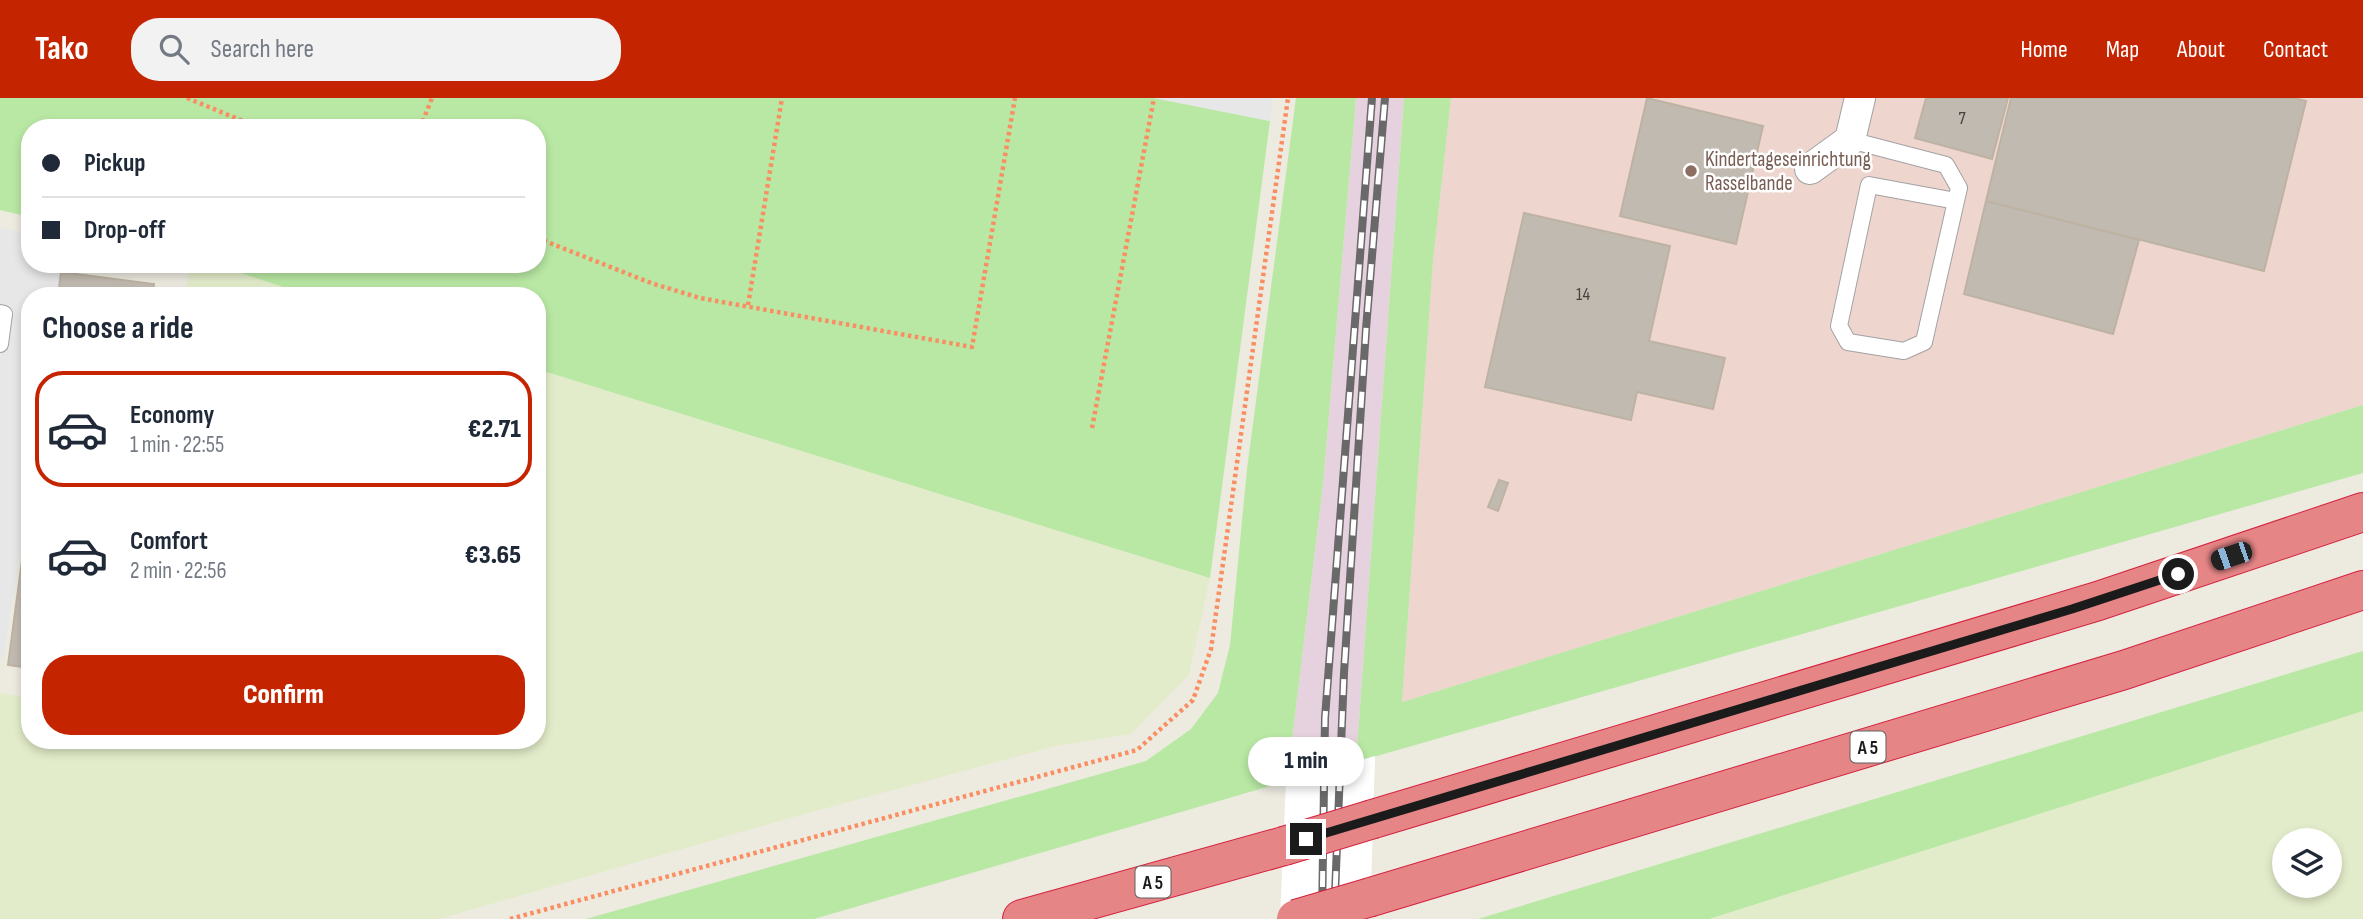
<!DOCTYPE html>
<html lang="en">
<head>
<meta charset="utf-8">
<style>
	:root { --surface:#fff; --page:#f2f2f3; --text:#1f2937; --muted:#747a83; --line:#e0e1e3; --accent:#c52400 }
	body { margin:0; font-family:"Sofia Sans Condensed",sans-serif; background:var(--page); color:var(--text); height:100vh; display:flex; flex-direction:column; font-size:26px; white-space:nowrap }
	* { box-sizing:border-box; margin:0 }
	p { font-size:23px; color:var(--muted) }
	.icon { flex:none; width:38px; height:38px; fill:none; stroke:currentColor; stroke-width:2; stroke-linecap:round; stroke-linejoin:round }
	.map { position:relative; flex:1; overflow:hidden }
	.side { position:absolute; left:21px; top:189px; width:525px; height:462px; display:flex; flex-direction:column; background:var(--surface); border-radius:28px; box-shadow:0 4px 10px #0003 }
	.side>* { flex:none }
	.top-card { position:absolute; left:21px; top:21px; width:525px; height:154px; border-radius:28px; box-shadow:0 4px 10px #0003; display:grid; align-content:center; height:154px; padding:0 21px; background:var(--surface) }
	.tools { position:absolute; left:2272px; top:730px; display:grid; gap:14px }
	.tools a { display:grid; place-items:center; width:70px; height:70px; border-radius:50%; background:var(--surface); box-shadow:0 4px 10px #0003; font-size:35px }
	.end { position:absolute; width:32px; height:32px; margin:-16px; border:9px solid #1b1b1b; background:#fff; box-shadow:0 0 0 4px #fff }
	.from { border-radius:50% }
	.bubble { position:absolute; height:49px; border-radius:24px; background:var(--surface); box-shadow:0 4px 10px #0003; font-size:23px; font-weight:800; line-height:49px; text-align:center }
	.car { position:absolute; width:21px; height:42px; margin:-21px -10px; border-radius:9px; box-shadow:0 0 5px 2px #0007; background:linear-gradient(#222 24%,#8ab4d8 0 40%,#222 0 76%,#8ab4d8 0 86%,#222 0) }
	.top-card b { display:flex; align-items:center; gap:24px; height:66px; font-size:26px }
	.top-card b+b { border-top:2px solid var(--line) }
	.top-card i { width:18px; height:18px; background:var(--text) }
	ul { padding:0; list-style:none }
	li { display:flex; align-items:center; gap:21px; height:116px; margin:0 14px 10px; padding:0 7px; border:4px solid transparent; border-radius:28px }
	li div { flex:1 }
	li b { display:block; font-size:26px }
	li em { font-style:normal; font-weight:800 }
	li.current { border-color:var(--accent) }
	li>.icon { width:63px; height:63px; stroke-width:1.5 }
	h2 { padding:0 21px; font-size:32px; line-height:84px }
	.primary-button { display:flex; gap:14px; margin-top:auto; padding:14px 21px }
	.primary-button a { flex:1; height:80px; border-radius:28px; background:var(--accent); color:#fff; font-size:28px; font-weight:800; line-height:80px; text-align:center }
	header { display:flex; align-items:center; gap:42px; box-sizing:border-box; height:98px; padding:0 35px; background:var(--accent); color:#fff }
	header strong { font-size:33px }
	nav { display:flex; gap:38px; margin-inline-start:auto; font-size:24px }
	.search { width:490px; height:63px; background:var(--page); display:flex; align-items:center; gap:18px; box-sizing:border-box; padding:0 24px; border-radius:28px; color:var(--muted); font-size:26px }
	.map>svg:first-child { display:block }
</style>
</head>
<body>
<header>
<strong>Tako</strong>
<div class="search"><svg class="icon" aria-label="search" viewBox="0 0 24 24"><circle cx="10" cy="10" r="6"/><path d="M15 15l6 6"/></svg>Search here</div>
<nav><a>Home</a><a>Map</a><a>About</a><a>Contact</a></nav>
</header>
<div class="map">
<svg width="2363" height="821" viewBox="0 0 2363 821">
	<rect width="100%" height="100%" fill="#edebe0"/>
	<!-- commercial -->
	<path fill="#eed5ce" d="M1451,0H2363V307L1402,604L1433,163Z"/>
	<!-- industrial -->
	<path fill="#e6d1de" d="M1356,0H1404L1356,664L1287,683L1323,386Z"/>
	<!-- farmland -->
	<path fill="#e3ecca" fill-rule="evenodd" d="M190,166H213L311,198H185Z
		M537,271L1210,480L1189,577L1131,636L1056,648L790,720L439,821H0V595L30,600V642H537Z
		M2363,613V821H1709ZM2284,742H2329V788H2284Z"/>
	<!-- grass -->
	<path fill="#b9e8a4" d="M0,0H1154L1270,23L1210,480L537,271V198H311L213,166H537V30H30V119L0,112Z
		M1296,0H1356L1323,386L1287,683L814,821H586L1146,663L1191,631L1218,595L1230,547L1247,371Z
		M1404,0H1451L1433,163L1402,604L2363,307V375L1356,664Z
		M2363,553V613L1709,821H1478Z"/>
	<!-- parking -->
	<path fill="#e7e7e7" d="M1154,0H1273L1270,23Z
		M0,130L30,135V166H64L59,198H30V390L4,559L0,558Z"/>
	<!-- pier -->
	<path fill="#fff" d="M1375,658L1370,821H1280L1286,684Z"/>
	<!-- building -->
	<path fill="#c1bab0" stroke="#beb3a2" stroke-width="2" d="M1647,0L1763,28L1736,146L1620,118Z
		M1926,0H2008L1992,61L1915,40Z
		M2011,0H2294L2306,3L2264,173L1986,103Z
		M1986,103L2139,142L2113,236L1964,196Z
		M1524,115L1670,148L1649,243L1725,260L1713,311L1637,294L1631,322L1485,289Z
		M61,174L154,186L152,198H58Z
		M1499,382L1508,385L1498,413L1488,409Z
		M30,402V570L8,567Z"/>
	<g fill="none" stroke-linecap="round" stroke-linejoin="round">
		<!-- service casing -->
		<g stroke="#a2a2a2" stroke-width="18">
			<path id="service" d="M1850,42L1946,67L1959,90L1956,103L1924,244L1904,253L1848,244L1839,228L1869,87L1956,103
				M0,215L4,216L0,246"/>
		</g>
		<!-- minor casing -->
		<g stroke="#a2a2a2" stroke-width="32">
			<path id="minor" d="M1810,71L1850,42L1860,0"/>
		</g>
		<!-- motorway casing -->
		<g stroke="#d5223f" stroke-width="40">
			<path id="motorway" d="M1373,721L2098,503L2363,414
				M1371,799L2124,572L2363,492
				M1022,821L1284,748"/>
		</g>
		<!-- path -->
		<path stroke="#fa8e63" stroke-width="4.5" stroke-dasharray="3.5 3.5" stroke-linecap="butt" d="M187,0L260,30
			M420,30L432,0
			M537,140L651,185L700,200L972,249L1015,0
			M748,207L782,0
			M1092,330L1154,0
			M510,821L1137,652L1193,602L1211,551L1288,0"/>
		<!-- service -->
		<use href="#service" stroke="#fff" stroke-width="16"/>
		<!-- minor -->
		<use href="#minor" stroke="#fff" stroke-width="30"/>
		<!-- motorway -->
		<use href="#motorway" stroke="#e68586" stroke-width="38"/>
		<!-- rail casing -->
		<g stroke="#696969" stroke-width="8">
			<path id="rail" d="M1322,821L1325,620L1372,0
				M1334,821L1344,575L1366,231L1385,0"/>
		</g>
		<!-- rail -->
		<use href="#rail" stroke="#fff" stroke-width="5" stroke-dasharray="16" stroke-linecap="butt"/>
		<!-- motorway-bridge casing -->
		<g stroke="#d5223f" stroke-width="40" stroke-linecap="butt">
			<path id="motorway-bridge" d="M1284,748L1373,721
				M1296,821L1371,799"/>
		</g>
		<!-- motorway-bridge -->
		<use href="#motorway-bridge" stroke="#e68586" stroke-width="38"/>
	</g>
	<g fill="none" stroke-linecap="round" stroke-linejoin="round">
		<!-- route -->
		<path stroke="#1b1b1b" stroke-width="9" d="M1306,741L2072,511L2178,476"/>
	</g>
	<!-- markers -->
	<circle fill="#8d6e63" stroke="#fff" stroke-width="2.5" cx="1691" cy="73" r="7"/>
	<g text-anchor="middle" stroke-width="5" stroke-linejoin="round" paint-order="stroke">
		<!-- number labels -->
		<g font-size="18" fill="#444340">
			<text x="1962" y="26">7</text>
			<text x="1583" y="202">14</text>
		</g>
		<!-- shield labels -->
		<g fill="#fff" stroke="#5f5f5f" stroke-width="2">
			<rect x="1850.5" y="633.5" width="35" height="31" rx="5"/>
			<rect x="1135.5" y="768.5" width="35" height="31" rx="5"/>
		</g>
		<g font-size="19" font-weight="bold" fill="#1b1b1b">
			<text x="1868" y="656">A 5</text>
			<text x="1153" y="791">A 5</text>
		</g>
		<!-- education labels -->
		<g font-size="21" fill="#785e54" stroke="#fff" text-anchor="start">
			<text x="1705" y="68">Kindertageseinrichtung<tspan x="1705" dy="24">Rasselbande</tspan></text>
		</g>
	</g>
</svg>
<div class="tools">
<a><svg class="icon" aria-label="layers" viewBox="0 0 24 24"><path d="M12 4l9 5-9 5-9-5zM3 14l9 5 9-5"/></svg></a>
</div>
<i class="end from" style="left:2178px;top:476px"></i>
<i class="end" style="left:1306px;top:741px"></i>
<div class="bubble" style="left:1248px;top:639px;width:116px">1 min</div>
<i class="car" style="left:2231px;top:458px;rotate:251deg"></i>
<div class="top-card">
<b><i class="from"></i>Pickup</b>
<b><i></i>Drop-off</b>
</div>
<section class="side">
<h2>Choose a ride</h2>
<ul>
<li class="current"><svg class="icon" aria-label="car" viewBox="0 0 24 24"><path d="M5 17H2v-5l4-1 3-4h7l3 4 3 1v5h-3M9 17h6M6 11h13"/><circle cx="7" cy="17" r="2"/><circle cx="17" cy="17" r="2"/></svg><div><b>Economy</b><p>1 min · 22:55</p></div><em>€2.71</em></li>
<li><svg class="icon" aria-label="car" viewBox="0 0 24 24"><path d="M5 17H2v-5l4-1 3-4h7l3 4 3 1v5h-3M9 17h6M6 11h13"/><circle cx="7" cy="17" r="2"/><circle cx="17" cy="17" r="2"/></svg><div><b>Comfort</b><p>2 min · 22:56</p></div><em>€3.65</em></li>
</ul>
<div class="primary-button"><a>Confirm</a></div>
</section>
</div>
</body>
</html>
